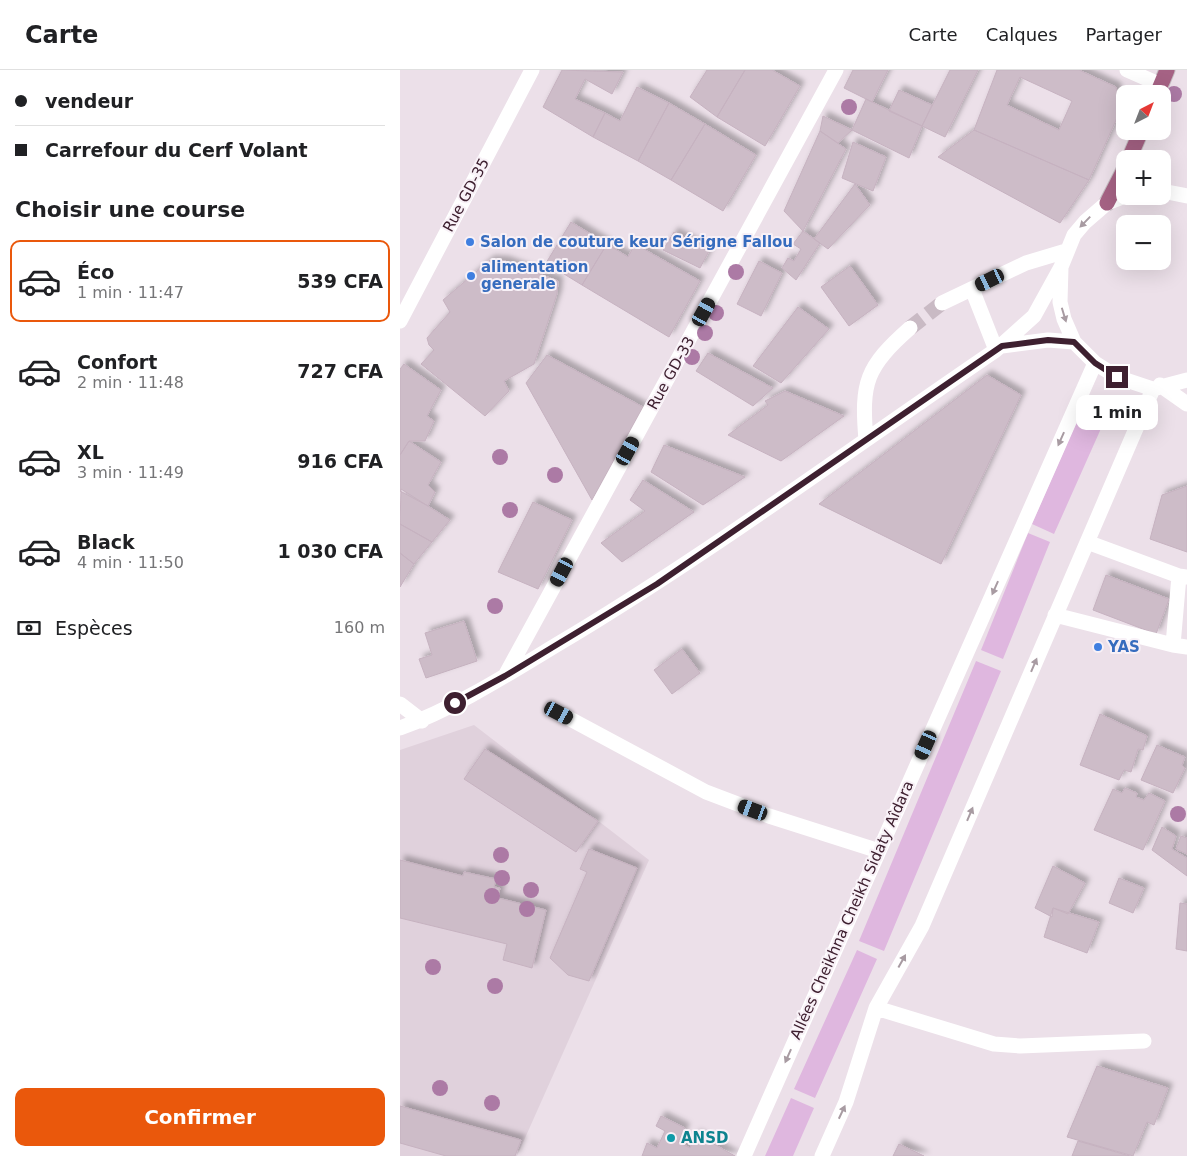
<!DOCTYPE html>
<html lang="fr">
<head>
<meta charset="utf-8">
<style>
	:root { --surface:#fff; --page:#f2f2f2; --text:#202124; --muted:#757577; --line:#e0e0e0; --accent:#ea580c }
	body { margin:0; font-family:"DejaVu Sans",sans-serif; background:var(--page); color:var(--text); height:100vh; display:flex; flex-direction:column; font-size:19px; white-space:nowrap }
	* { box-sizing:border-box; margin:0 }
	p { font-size:16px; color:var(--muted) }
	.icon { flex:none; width:28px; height:28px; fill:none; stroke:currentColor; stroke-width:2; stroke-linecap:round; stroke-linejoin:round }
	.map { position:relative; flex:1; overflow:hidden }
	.panel { display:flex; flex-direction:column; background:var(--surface); width:400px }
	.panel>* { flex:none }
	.hud { display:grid; align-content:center; height:110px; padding:0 15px; background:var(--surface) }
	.needle { width:32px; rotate:42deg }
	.buttons { position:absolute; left:716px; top:15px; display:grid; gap:10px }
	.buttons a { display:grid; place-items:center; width:55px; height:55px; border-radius:10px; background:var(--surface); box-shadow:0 5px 20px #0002; font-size:25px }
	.end { position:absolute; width:22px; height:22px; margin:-11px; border:6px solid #3e2030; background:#fff; box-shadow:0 0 0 2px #fff }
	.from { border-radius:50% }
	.bubble { position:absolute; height:35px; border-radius:10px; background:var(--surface); box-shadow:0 5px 20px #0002; font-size:16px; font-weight:700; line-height:35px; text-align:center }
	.car { position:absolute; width:15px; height:30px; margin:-15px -8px; border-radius:6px; box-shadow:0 0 4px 1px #0007; background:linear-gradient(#222 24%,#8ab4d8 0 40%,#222 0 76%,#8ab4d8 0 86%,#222 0) }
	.hud b { display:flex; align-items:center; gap:18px; height:48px; font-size:19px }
	.hud b+b { border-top:1px solid var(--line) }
	.hud i { width:12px; height:12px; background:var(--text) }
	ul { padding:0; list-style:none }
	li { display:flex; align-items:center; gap:15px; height:82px; margin:0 10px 8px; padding:0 5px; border:2px solid transparent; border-radius:10px }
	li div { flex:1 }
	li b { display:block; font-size:19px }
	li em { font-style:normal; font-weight:700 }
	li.current { border-color:var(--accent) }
	li>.icon { width:45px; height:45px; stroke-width:1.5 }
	h2 { padding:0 15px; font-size:22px; line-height:60px }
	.pay { display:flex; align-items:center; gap:12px; height:55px; padding:0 15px; font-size:19px }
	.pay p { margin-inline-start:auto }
	.button { display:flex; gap:10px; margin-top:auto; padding:10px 15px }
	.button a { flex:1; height:58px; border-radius:10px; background:var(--accent); color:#fff; font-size:20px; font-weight:700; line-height:58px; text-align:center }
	header { display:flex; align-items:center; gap:30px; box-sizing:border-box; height:70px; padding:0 25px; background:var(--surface); border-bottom:1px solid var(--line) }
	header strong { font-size:24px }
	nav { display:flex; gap:28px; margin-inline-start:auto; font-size:18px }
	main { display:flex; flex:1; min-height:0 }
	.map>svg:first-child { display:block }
</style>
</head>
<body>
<header>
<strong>Carte</strong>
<nav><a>Carte</a><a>Calques</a><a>Partager</a></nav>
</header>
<main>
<section class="panel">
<div class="hud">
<b><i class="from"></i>vendeur</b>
<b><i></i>Carrefour du Cerf Volant</b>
</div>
<h2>Choisir une course</h2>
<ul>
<li class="current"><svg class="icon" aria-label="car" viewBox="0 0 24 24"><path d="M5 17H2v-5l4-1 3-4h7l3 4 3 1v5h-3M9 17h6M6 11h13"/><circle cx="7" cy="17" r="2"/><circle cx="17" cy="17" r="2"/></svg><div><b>Éco</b><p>1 min · 11:47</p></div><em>539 CFA</em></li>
<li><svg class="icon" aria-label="car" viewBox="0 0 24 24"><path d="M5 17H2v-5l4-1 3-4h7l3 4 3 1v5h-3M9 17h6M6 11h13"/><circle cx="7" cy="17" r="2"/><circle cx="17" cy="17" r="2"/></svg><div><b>Confort</b><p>2 min · 11:48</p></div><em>727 CFA</em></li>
<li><svg class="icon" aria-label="car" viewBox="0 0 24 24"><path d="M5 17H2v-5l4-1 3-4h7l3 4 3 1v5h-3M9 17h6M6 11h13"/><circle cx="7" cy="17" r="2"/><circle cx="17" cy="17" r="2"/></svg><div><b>XL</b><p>3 min · 11:49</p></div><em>916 CFA</em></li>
<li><svg class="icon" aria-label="car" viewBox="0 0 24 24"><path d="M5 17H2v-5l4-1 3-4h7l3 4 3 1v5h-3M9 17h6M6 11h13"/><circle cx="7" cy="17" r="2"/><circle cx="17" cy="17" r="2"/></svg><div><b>Black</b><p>4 min · 11:50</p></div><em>1 030 CFA</em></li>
</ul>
<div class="pay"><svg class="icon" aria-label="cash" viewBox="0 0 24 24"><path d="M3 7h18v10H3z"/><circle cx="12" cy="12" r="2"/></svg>Espèces<p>160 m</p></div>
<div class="button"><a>Confirmer</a></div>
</section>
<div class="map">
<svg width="787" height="1086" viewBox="0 0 787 1086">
	<defs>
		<filter id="shadow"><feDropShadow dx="4.5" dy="-4.5" stdDeviation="2.5" flood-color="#0004"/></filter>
	</defs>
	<rect width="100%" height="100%" fill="#ece0e9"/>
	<!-- built -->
	<path fill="#e0d1dc" d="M74,655L249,790L117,1086H0V680Z"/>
	<!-- green -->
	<path fill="#dfb7df" d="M684,335L707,345L654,464L632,454Z
		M628,463L650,472L603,589L581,580Z
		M576,591L601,601L484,881L459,871Z
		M457,880L477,889L415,1028L394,1019Z
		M391,1028L414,1038L393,1086H365Z"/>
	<!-- building -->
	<path fill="#cdbcc8" stroke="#c6b2c0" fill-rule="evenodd" filter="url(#shadow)" d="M162,0L223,2L212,24L185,9L175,29L205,43L193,67L143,37Z
		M307,0H345L317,47L290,27Z
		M345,0H372L400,16L365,76L317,47Z
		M453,0H488L472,32L444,18Z
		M550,0H578L545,67L522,56Z
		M597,0H679L716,17L721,39L689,110L574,60ZM620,7L672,31L659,60L607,35Z
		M237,17L269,33L238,91L193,67L205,43L220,51Z
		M499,20L532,35L522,56L489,41Z
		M466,29L522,56L509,88L452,60Z
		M269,33L305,54L271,110L238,91Z
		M423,46L452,60L438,73L420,61Z
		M305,54L356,85L323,141L271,110Z
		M574,60L689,110L660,153L538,87Z
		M420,61L446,79L403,161L384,141Z
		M453,72L486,87L473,121L442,108Z
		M455,114L470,135L428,179L414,169Z
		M171,152L207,174L182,215L146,193Z
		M403,161L420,173L396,210L382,198L388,188L394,191L401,179L393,174Z
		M274,162L309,181L300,198L263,180Z
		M207,174L228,187L235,174L300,211L269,267L182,215Z
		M90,190L105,191L158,211L157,224L134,294L104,311L109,321L85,346L21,294L34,280L29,275L27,268L50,242L43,230Z
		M359,191L382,203L361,246L337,234Z
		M450,196L478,235L449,256L421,217Z
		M398,237L429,259L381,313L353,296Z
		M308,283L373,318L353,336L296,301Z
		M147,285L243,337L192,430L126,313Z
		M4,294L41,320L27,346L34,351L25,371H9L0,385V299Z
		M587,305L621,325L541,494L419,434Z
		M385,321L444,346L381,391L328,365L368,335L365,331Z
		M9,371L41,392L28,415L35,422L28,436L0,421V385Z
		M264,375L345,407L303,435L251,402Z
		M243,410L294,442L222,492L201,473L245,441L230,430Z
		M787,416V482L750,469L762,425Z
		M1,419L50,450L32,472L0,454Z
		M133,432L172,450L138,519L98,502Z
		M0,454L32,472L14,494L0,483Z
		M0,483L14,494L0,517Z
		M706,505L769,529L756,564L693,540Z
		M64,551L77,591L26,608L19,589L32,585L25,563Z
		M282,579L300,603L272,624L254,600Z
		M700,644L747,666L743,680L738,679L731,702L724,700L719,710L680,695Z
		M757,675L785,687L782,695L785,698L773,723L741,710Z
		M85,679L198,751L176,782L64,709Z
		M725,718L737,723L736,727L744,730L749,723L765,731L743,780L694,760L713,719L722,723Z
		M762,757L776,766L772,779L787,788V806L752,780Z
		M781,766L787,768V784L776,779Z
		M189,779L237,798L189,911L168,905L150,888L187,802L180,799Z
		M0,790L63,806L64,802L96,809L94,817L100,818L98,828L146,840L132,898L103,890L107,874L0,848Z
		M653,796L685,813L668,844L653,838L652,847L635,838Z
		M719,808L744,818L733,843L709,833Z
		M780,833L787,834V881L776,879Z
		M653,838L699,852L687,883L644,867Z
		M697,996L768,1018L754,1055L747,1052L733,1086L667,1067Z
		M0,1036L121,1070L115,1086H46L0,1073Z
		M261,1046L285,1058L278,1072L290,1078L296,1064L335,1086H242L247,1073L257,1078L265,1061L256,1056Z
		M678,1071L730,1086H672Z
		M499,1074L524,1086H493Z"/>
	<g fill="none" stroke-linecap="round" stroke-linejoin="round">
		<!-- minor-tunnel -->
		<path stroke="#c9bac4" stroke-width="15" stroke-dasharray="15 8" stroke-linecap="butt" d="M510,258L542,233"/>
		<!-- major casing -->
		<g stroke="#c5bcc1" stroke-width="17">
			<path id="major" d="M757,24L767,0
				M729,89L741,61
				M707,133L725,98"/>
		</g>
		<!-- minor -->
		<path stroke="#fff" stroke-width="15" d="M727,0L761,15
			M762,121L787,126
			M725,126L707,133L685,152L674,165L661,197L660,232L664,249L674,272L695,293L717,307L753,319L787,310
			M572,219L596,280
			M542,233L626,193L666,181
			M0,251L132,0
			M602,276L648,270L674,272
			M760,315L787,334
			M466,370C461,312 466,297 510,258
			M687,472L779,506L787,507
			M655,545L773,575L787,577
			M773,575L779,506
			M106,604L436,0
			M0,634L22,651
			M159,643L306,722L369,746L479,781
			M0,658C61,636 117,598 173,565C318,477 455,376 596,280L634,246L661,197
			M476,938L594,974L620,976L744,971
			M344,1086L695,293
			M422,1086L446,1032L476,938L522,856L753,319"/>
		<!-- major -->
		<use href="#major" stroke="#a56284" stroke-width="15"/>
	</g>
	<!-- trees -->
	<g fill="#ac7aa5">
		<circle cx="774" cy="24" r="8"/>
		<circle cx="449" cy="37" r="8"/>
		<circle cx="336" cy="202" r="8"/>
		<circle cx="316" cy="243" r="8"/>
		<circle cx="305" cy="263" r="8"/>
		<circle cx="292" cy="287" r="8"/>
		<circle cx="100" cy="387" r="8"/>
		<circle cx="155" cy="405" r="8"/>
		<circle cx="110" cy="440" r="8"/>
		<circle cx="95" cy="536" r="8"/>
		<circle cx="778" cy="744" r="8"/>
		<circle cx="101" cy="785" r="8"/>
		<circle cx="102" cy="808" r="8"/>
		<circle cx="131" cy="820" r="8"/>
		<circle cx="92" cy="826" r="8"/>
		<circle cx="127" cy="839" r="8"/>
		<circle cx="33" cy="897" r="8"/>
		<circle cx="95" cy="916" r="8"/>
		<circle cx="40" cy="1018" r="8"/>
		<circle cx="92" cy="1033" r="8"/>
	</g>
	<!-- one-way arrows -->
	<defs><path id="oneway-solid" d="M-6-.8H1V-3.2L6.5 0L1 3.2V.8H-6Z" transform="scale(1.25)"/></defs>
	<g fill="#a89ba2">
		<use href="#oneway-solid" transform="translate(685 152) rotate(134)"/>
		<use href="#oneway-solid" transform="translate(664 245) rotate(73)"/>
		<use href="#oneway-solid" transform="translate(661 369) rotate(114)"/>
		<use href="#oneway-solid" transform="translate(595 518) rotate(114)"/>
		<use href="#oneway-solid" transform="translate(634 595) rotate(-67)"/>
		<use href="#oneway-solid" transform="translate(570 744) rotate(-67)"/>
		<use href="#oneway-solid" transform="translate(502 891) rotate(-61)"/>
		<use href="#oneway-solid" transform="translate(388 986) rotate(114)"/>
		<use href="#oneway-solid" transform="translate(442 1042) rotate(-65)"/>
	</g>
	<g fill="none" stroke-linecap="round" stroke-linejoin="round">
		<!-- route -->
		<path stroke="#3e2030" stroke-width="6" d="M55,633L105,606L257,514L602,276L648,270L674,272L695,293L717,307"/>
	</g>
	<!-- markers -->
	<g fill="#3f7fe0" stroke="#f8f1f7" stroke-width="2">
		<circle cx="70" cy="172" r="5"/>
		<circle cx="71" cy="206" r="5"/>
		<circle cx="698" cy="577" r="5"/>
	</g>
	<circle fill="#0f9aa8" stroke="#f8f1f7" stroke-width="2" cx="271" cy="1068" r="5"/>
	<g text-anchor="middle" stroke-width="4" stroke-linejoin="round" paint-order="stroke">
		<!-- street labels -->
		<g font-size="15" fill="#3e2030" stroke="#f8f1f7">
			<text transform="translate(66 125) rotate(-62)" y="5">Rue GD-35</text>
			<text transform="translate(271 303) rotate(-61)" y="5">Rue GD-33</text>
			<text transform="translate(452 840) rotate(-66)" y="5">Allées Cheikhna Cheikh Sidaty Aîdara</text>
		</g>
		<!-- shop labels -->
		<g font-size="15" font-weight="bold" fill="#366cbe" stroke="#f8f1f7" text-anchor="start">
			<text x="80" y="177">Salon de couture keur Sérigne Fallou</text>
			<text x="81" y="202">alimentation<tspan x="81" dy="17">generale</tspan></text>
			<text x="708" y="582">YAS</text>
		</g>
		<!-- culture labels -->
		<g font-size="15" font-weight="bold" fill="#0d838f" stroke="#f8f1f7" text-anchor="start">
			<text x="281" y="1073">ANSD</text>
		</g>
	</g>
</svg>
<div class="buttons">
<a><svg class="needle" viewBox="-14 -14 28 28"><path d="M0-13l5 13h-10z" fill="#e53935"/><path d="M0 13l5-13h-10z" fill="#757577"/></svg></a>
<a>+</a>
<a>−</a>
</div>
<i class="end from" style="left:55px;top:633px"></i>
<i class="end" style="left:717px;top:307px"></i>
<div class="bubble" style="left:676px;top:325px;width:82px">1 min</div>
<i class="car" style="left:590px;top:210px;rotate:244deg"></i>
<i class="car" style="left:304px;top:242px;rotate:29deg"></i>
<i class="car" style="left:228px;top:381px;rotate:29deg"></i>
<i class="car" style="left:162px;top:502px;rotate:208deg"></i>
<i class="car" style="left:159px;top:643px;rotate:118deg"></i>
<i class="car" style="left:526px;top:675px;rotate:204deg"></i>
<i class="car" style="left:353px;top:740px;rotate:290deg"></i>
</div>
</main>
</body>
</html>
